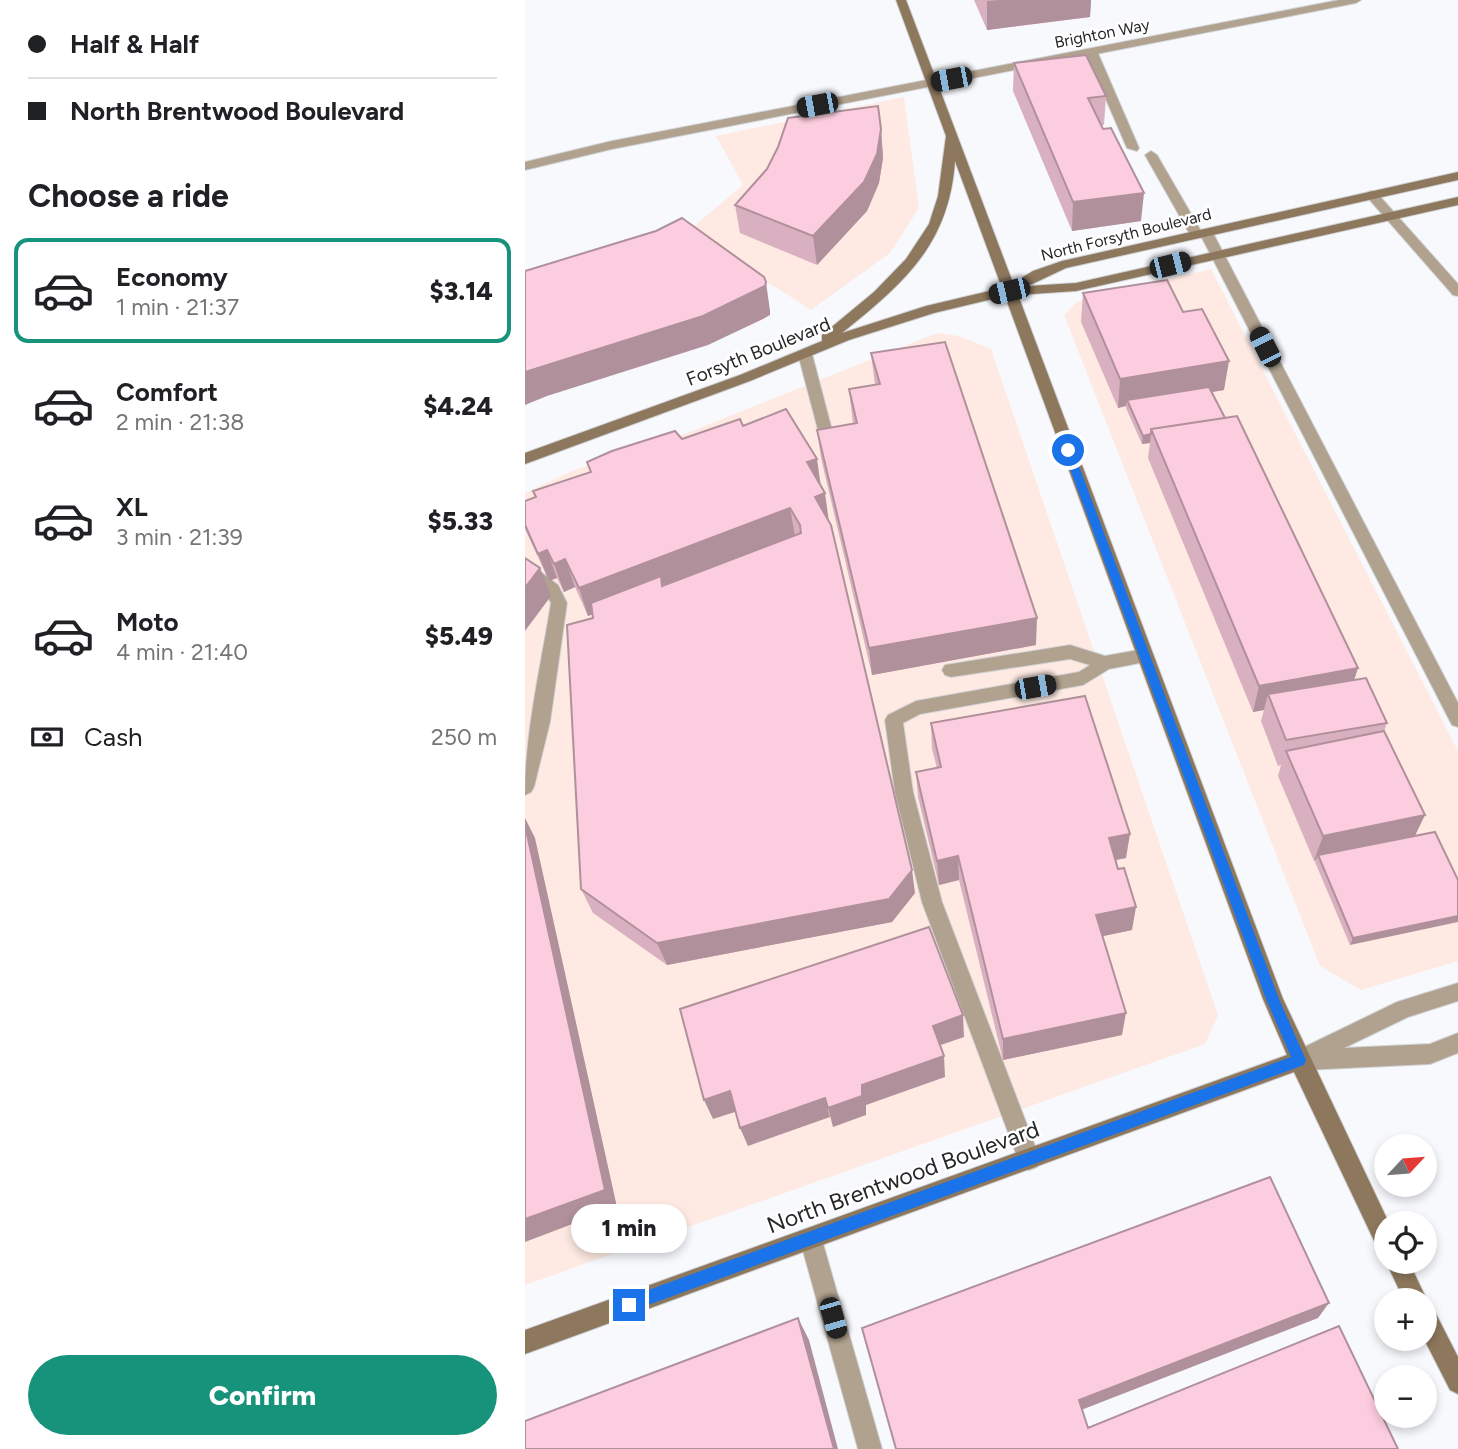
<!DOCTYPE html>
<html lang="en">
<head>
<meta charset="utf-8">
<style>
	:root { --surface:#fff; --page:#f2f2f2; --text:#202124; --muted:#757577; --line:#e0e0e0; --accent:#16937a }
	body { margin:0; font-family:Figtree,sans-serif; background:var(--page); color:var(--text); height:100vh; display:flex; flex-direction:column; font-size:26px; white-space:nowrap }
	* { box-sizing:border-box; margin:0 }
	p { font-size:23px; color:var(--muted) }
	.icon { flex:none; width:38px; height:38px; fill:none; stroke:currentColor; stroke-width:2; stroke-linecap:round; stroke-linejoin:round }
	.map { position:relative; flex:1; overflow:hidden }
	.sheet { display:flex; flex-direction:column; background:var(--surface); width:525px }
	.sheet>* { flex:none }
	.banner { display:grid; align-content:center; height:154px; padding:0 28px; background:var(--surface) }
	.needle { width:46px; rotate:64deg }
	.buttons { position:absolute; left:849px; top:1134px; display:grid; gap:14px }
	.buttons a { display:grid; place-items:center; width:63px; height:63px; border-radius:50%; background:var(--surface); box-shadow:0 4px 10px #0003; font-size:35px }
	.end { position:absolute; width:32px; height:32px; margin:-16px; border:9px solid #1a73e8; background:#fff; box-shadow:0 0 0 4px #fff }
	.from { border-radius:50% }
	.bubble { position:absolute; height:49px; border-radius:24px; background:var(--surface); box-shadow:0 4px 10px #0003; font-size:23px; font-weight:800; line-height:49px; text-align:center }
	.car { position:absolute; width:21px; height:42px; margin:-21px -10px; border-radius:9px; box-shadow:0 0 5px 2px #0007; background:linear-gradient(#222 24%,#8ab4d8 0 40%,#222 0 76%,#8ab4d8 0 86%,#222 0) }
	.banner b { display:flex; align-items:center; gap:24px; height:66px; font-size:26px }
	.banner b+b { border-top:2px solid var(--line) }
	.banner i { width:18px; height:18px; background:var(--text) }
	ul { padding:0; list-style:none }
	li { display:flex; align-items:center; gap:21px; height:105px; margin:0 14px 10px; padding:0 14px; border:4px solid transparent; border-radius:14px }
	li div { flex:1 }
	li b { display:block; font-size:26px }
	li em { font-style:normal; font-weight:800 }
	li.on { border-color:var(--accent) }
	li>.icon { width:63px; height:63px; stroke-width:1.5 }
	h2 { padding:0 28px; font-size:32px; line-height:84px }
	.pay { display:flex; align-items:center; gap:18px; height:77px; padding:0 28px; font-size:26px }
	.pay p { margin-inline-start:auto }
	.action { display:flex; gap:14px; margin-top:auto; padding:14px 28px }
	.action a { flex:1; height:80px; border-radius:42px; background:var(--accent); color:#fff; font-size:28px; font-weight:800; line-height:80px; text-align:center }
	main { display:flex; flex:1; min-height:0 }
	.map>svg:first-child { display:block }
</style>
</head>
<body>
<main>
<section class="sheet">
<div class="banner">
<b><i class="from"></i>Half &amp; Half</b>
<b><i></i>North Brentwood Boulevard</b>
</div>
<h2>Choose a ride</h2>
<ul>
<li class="on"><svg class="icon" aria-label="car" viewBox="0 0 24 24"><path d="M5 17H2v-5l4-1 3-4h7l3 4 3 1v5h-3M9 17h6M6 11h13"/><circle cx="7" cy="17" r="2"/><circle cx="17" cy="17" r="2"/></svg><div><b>Economy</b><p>1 min · 21:37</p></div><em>$3.14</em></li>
<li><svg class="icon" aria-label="car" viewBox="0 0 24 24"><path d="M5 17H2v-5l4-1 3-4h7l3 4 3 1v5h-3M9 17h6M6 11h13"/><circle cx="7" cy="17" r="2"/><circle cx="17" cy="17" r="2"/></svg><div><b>Comfort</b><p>2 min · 21:38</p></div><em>$4.24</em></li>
<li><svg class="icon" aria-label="car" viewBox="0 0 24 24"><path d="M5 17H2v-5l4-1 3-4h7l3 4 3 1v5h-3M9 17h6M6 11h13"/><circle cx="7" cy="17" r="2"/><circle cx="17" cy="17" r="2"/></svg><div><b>XL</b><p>3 min · 21:39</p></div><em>$5.33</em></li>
<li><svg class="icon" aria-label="car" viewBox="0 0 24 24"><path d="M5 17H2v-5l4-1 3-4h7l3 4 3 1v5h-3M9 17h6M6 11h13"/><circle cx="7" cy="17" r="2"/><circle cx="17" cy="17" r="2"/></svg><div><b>Moto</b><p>4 min · 21:40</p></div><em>$5.49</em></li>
</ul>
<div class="pay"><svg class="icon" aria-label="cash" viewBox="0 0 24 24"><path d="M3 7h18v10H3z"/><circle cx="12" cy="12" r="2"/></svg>Cash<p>250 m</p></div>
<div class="action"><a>Confirm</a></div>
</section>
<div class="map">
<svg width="933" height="1449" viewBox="0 0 933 1449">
	<rect width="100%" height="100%" fill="#f7f9fd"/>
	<!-- commercial -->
	<path fill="#feeae3" d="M379,97L394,208L365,253L286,310L163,231L218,185L191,136Z
		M686,269L933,751V961L836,990L795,966L539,315L551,303L559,299Z
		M412,333L434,336L466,349L693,1015L680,1044L0,1285V493L47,471L162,433Z"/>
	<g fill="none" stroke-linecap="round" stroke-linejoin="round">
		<!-- lane casing -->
		<g stroke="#d1d3d7" stroke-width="2">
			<path id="lane" d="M562,49L572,51L614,148L612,151L602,148L560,51Z
				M626,151L632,155L676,231L681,229L688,233L933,703V727L927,725L677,238H667L620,155Z
				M280,349L287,354L312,449L305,454L298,449L273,354Z
				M0,560L33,585L42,603L25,722L9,787L6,792L0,795C0,731 16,666 26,603L21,593L0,575Z
				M545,645L580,656L619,649L625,651L627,656L625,661L584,669L558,685L395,714L378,723L388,792L417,902L515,1159L512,1167L504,1170L496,1167L493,1159L397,902L370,792L360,720L363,715L391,701L554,672L565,665L545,659L426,677L420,675L417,670L420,665Z
				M286,1229L294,1232L297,1240L357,1449H333L275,1240L278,1232Z"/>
		</g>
		<!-- street casing -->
		<g stroke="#d1d3d7" stroke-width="2">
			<path id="street" d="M814,0H836L831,3L87,149L0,170V162L87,141Z
				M847,191L851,192L933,284V296L928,295L843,198V192Z
				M933,983V1001L883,1017L819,1048L905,1044L933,1033V1053L905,1064L781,1070L767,1067L764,1060L767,1053L872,1002Z"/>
		</g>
		<!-- secondary casing -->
		<g stroke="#d1d3d7" stroke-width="2">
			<path id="secondary" d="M371,0H381L488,283L508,271L537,261L933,172V180L541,268L503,286L551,283L933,197V205L551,291L493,295L758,999L864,1223H861V1252L853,1249L769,1072L0,1354V1330L762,1055L738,999L480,296L409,313L324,340L225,381L0,464V453L215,375L297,341V335L349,292L381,259L404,224L413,196L421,136ZM430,161L477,288L401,306L317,333C379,283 424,245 430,161Z
				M861,1262H884L902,1300L900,1305L908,1308L933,1357V1394L925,1390L899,1339L900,1300H879Z"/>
		</g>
		<!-- lane -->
		<use href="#lane" fill="#b1a28f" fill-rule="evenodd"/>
		<!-- street -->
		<use href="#street" fill="#b1a28f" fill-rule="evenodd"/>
		<!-- secondary -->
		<use href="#secondary" fill="#8e785d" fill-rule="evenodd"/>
	</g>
	<!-- wall -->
	<path fill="#d9b0bf" d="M449,0H566L565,17L462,30Z
		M489,63L581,96L579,125H576L616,221L547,231L488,91Z
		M356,129L358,158L354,183L342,211L292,265L215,233L210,205Z
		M558,293L658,312L699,390L687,392L833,668L829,680L862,723L859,731L900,815L825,945L790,862L791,860L789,861L753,776L756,765L753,766L736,721L739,710L728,712L623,458L625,443L617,444L601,408V406L593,408L556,322Z
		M346,353L511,645L347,675L296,458L292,430L328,424L324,389L350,385Z
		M218,426L295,485L390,893L367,922L142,965L68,913L56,889L68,618L67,614L63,616L50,587L39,592L32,578L24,581L0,529V501L10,497L8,491L65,472L62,462L157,439Z
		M406,723L601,858L591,860L607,930L578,936L597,1035L478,1060L434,880L414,885L393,797L391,772L412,768L407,749Z"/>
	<!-- shaded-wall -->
	<path fill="#b0909b" d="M475,0H566L565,17L462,30V1Z
		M356,129L358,158L354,183L342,211L292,265L288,236Z
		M619,193L616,221L547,231L548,202Z
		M241,282L245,311V315L238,319L183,345L22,396L0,405V372Z
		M704,361L699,390L604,406L602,400L601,406L593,408L595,379Z
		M626,434L625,443L617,444L618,436Z
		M292,459L296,487L282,462Z
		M300,493L304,522L290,497Z
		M265,508L270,536L63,616L54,588Z
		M22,550L32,578L24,581L13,554Z
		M40,559L50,587L39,592L29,564Z
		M15,568L26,596L0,631V588Z
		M512,618L511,645L347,675L344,648Z
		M833,668L824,695L743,694L739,710L728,712L734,686Z
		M900,815L888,840L793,855L791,860L789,861L798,836Z
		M0,818L10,838L92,1207L0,1242Z
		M605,834L601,858L580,862L584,838Z
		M433,856L434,880L414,885L412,861Z
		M387,870L390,893L367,922L142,965L132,943Z
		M611,907L607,930L569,938L571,915Z
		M933,916V922L825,945L828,938Z
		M601,1013L597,1035L478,1060V1039Z
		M438,1015L439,1037L410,1047L408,1026Z
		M419,1056L420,1077L341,1105V1115L308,1127L303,1108L337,1085Z
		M205,1091L213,1111L188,1119L179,1100Z
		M300,1098L305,1117L223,1146L215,1128Z
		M804,1303L793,1318L551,1412L554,1400Z
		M273,1318L284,1340L313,1449H309Z"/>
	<!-- building -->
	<path fill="#fccdde" stroke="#b0909b" stroke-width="2" d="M561,55L581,96L563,98L578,129L586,128L619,193L548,202L489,63Z
		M353,106L356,129L352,154L339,182L288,236L210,205L242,169L253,147L263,118Z
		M157,218L239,277L241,282L240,286L178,316L0,372V271L131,231Z
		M642,280L658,312L677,309L704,361L595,379L558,293Z
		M420,342L512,618L344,648L292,430L332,423L324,389L355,384L346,353Z
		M684,387L700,418L626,429V434L618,436L602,400Z
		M261,409L292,459L282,462L300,493L290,497L306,525L387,870L364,899L132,943L56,889L42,625L68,618L66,603L136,576L137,586L276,533L275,525L265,508L54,588L40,559L29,564L22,550L13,554L0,525V501L11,497L8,491L66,472L62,462L87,451L150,431L157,439L215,419L218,426Z
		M712,416L833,668L734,686L626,429Z
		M0,558L15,568L0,588Z
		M841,678L862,723L761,740L743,694Z
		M560,696L605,834L584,838L593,869L599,868L611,907L571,915L601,1013L478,1039L433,856L412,861L391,772L416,767L406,723Z
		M859,731L900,815L798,836L761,751Z
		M0,825L80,1190L0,1219Z
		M910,832L933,880V916L828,938L793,855Z
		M404,927L438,1015L408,1026L419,1056L337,1085V1096L303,1108L300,1098L215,1128L205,1091L179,1100L155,1009Z
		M745,1177L804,1303L554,1400L563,1428L814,1326L873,1449H371L337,1328Z
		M273,1318L309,1449H0V1421Z"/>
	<!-- route -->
	<path fill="#1a73e8" d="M540,448L548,450L754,999L781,1060L779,1065L104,1312L99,1310L97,1305L99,1299L104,1297L766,1057L741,999L538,450Z"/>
	<g text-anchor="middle" stroke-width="5" stroke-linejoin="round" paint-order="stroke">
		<!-- far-street labels -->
		<g font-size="16" fill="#262728" stroke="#fff">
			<text transform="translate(577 33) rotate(-11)" y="6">Brighton Way</text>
			<text transform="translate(601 234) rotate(-14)" y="6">North Forsyth Boulevard</text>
		</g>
		<!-- street labels -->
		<g font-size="19" fill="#262728" stroke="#fff">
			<text transform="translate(233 351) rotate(-22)" y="7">Forsyth Boulevard</text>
		</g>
		<!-- near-street labels -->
		<g font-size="23" fill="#262728" stroke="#fff">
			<text transform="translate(378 1177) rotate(-20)" y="8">North Brentwood Boulevard</text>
		</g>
	</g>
</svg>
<div class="buttons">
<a><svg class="needle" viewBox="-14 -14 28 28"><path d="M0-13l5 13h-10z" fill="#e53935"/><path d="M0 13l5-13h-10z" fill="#757577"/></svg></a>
<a><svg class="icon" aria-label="locate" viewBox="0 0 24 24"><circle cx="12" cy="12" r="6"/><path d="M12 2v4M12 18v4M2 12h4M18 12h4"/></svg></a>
<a>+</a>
<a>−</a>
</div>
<i class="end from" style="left:543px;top:450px"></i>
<i class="end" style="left:104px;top:1305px"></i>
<div class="bubble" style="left:46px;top:1204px;width:116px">1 min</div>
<i class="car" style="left:426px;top:79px;rotate:259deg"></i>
<i class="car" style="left:292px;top:105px;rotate:259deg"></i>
<i class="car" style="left:645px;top:265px;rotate:76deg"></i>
<i class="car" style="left:484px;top:291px;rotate:257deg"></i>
<i class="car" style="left:740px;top:347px;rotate:333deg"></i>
<i class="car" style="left:510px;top:687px;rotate:80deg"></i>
<i class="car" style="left:308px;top:1318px;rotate:164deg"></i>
</div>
</main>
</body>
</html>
